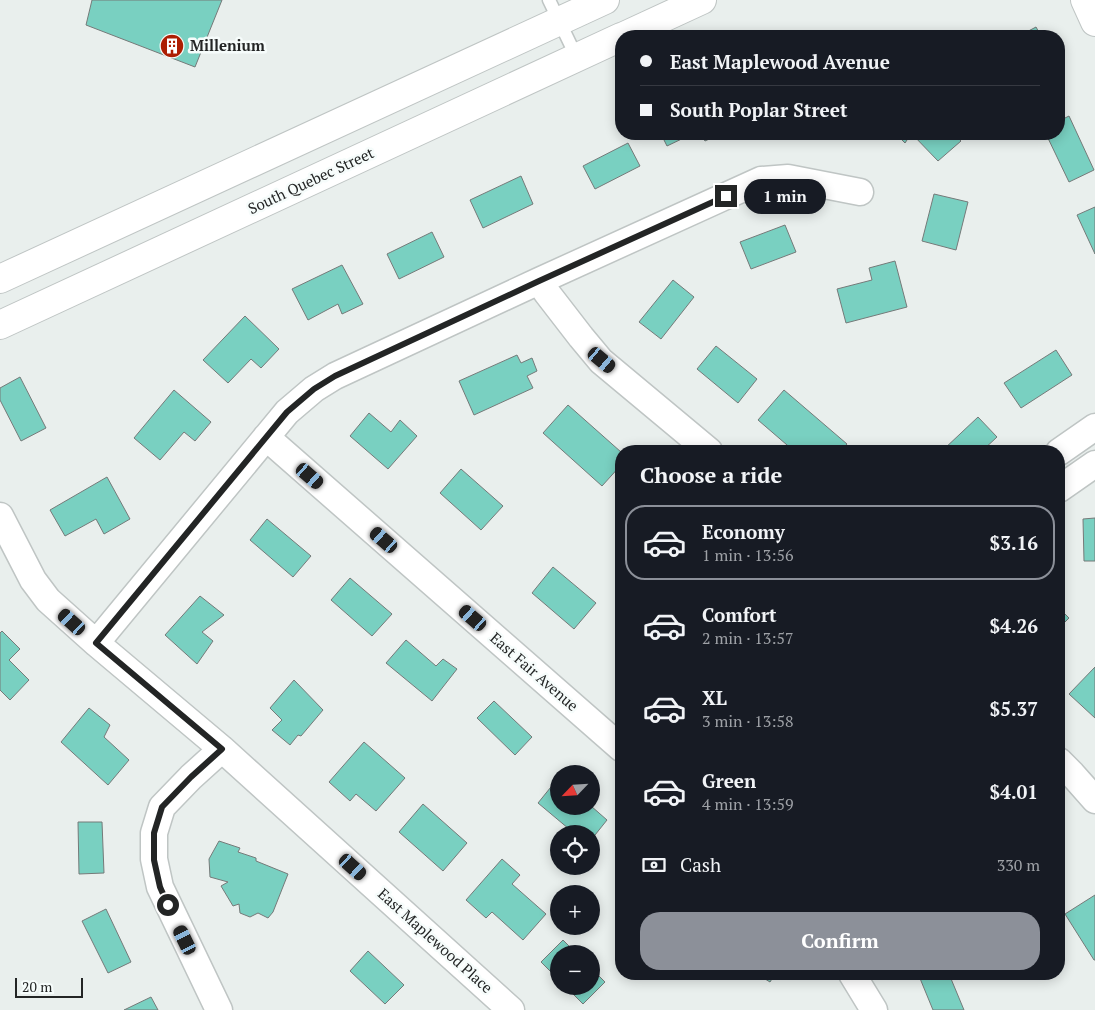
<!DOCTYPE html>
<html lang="en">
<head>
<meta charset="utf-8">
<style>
	:root { --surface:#171b24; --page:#242831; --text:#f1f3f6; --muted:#9ea1a6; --line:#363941; --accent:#8c9099 }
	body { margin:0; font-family:"PT Serif",serif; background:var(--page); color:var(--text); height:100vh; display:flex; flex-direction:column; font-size:19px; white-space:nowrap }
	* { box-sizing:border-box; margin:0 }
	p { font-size:16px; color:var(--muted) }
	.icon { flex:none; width:28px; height:28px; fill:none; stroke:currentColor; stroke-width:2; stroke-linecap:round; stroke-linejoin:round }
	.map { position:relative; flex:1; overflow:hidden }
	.panel { position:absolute; left:615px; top:445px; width:450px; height:535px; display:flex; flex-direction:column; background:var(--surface); border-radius:20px; box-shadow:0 2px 12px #0003 }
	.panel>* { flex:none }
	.hud { position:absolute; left:615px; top:30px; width:450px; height:110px; border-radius:20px; box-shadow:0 2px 12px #0003; display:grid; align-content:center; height:110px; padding:0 25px; background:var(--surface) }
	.needle { width:32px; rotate:245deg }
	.fabs { position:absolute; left:550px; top:765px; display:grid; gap:10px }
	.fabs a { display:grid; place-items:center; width:50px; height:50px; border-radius:50%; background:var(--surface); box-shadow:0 2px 12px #0003; font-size:25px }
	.scale { position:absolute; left:15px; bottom:12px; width:68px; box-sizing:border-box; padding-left:5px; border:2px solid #232525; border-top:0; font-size:14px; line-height:18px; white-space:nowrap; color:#232525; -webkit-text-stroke:4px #f6fcfb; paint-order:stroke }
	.end { position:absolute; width:22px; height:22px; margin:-11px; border:6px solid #232525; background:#fff; box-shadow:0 0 0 2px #fff }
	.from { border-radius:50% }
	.bubble { position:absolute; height:35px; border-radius:18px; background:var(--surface); box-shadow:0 2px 12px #0003; font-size:16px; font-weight:700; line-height:35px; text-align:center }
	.car { position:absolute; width:15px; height:30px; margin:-15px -8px; border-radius:6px; box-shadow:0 0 4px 1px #0007; background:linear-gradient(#222 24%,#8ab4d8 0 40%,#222 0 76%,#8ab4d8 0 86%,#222 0) }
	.hud b { display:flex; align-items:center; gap:18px; height:48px; font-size:19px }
	.hud b+b { border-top:1px solid var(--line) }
	.hud i { width:12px; height:12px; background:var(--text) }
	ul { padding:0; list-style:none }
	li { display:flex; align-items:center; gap:15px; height:75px; margin:0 10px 8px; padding:0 15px; border:2px solid transparent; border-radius:20px }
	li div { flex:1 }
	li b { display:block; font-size:19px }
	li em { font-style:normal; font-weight:700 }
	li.active { border-color:var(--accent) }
	li>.icon { width:45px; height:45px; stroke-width:1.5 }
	h2 { padding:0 25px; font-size:22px; line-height:60px }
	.pay { display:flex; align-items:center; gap:12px; height:55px; padding:0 25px; font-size:19px }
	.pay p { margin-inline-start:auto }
	.cta { display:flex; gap:10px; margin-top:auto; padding:10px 25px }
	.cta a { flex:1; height:58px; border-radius:20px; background:var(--accent); color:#fff; font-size:20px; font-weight:700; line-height:58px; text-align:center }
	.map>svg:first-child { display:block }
</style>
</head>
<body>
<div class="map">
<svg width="1095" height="1010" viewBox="0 0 1095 1010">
	<rect width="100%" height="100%" fill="#e9efed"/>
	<!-- building -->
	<path fill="#79d0c1" stroke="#757a79" d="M92,0H222L195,67L86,25Z
		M1036,27L1041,36H1019Z
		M1069,116L1094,170L1069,182L1046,134H1059V121Z
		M661,134H692L667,146Z
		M700,134H720L705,141Z
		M896,134H911L905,143Z
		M912,134H954L961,141L938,161Z
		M628,143L640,166L595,189L583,166Z
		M521,176L533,204L483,228L470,200Z
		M934,194L968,202L956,250L922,241Z
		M1095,207V254L1077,215Z
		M785,225L796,252L751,269L740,242Z
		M432,232L444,257L399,279L387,254Z
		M895,261L907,307L846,323L837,289L872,280L869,268Z
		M342,265L363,304L342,314L338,304L308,320L292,289Z
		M673,280L694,297L661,339L639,322Z
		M245,316L279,349L261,368L251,359L228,383L203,360Z
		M716,346L757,379L738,403L697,369Z
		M1056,350L1072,375L1021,408L1004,383Z
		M517,355L521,363L532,358L537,371L527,376L533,388L474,415L459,381Z
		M20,377L46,428L21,441L0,400V388Z
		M174,390L211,422L195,441L184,432L160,460L134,438Z
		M784,390L847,444L841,451H794L758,420Z
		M568,405L621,452V465L602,486L543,433Z
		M369,413L391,432L400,420L417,436L388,469L350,436Z
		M978,417L997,437L982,451H944L943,450Z
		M461,469L503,506L481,530L440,493Z
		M107,477L130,519L104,534L96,519L65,536L50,510Z
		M1095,518V561H1084L1083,519Z
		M267,519L311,556L293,577L250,540Z
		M553,567L596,603L574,629L532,593Z
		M350,578L392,614L372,636L331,600Z
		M200,596L224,615L202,632L213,641L197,664L165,635Z
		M1059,608L1069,618L1059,628Z
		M2,631L20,649L9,660L29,680L10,700L0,690V633Z
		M406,640L436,666L443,659L457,669L432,701L386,663Z
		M1095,667V718L1069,694Z
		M294,680L323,710L301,736L298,735L290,745L272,730L282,720L270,708Z
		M494,701L532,737L515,755L477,718Z
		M89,708L110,725L104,737L129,760L108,785L61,742Z
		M364,742L405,778L376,811L356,794L350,801L329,782Z
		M559,777V806H591L607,820L591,840V834H575L538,803Z
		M423,804L467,843L443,871L399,832Z
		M78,822H102L104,873L79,874Z
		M219,841L240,848L238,852L256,858V861L288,874L273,912L268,918L258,913L250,917L240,913L239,904L233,906L221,886L228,882L210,877L209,859Z
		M502,859L520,875L512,884L546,914L523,940L492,912L486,918L466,900Z
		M1095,895V960H1094L1065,914Z
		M106,909L131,962L108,973L82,921Z
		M563,940L577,954H559V980L541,962Z
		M368,951L404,985L385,1004L350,971Z
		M591,968L605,982L583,1004L565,986H591Z
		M757,974H775L770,982Z
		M924,974H949L964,1010H933L919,976Z
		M151,997L158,1010H124Z"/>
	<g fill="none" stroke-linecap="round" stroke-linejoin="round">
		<!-- service casing -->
		<g stroke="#bfc5c4" stroke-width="15">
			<path id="service" d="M549,0L577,58"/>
		</g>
		<!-- minor casing -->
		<g stroke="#bfc5c4" stroke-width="29">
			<path id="minor" d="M539,281L547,293L581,337L601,361L709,451
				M266,437L621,748
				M1059,452L1095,427
				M1059,489L1095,464
				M0,516L33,580L48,600L96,643L222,749L511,1010
				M96,643L287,412L314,389L335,376L539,281L761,180L788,178L860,192
				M1059,761L1072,774L1095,800
				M852,974L874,1010
				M219,1010L160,887L154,859V833L162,807L191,777L222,749"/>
		</g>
		<!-- tertiary casing -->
		<g stroke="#bfc5c4" stroke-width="30">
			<path id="tertiary" d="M1085,0L1095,22"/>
		</g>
		<!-- secondary casing -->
		<g stroke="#bfc5c4" stroke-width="30">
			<path id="secondary" d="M624,36L702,0
				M0,279L605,0
				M0,325L621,37"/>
		</g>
		<!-- service -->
		<use href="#service" stroke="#fff" stroke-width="12"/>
		<!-- minor -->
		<use href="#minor" stroke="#fff" stroke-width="26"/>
		<!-- tertiary -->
		<use href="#tertiary" stroke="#fff" stroke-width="28"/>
		<!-- secondary -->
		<use href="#secondary" stroke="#fff" stroke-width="28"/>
	</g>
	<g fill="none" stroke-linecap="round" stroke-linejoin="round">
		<!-- route -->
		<path stroke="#232525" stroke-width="6" d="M168,905L160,887L154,860V833L162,807L191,777L222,749L96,643L287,412L314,389L335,376L539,281L726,196"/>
	</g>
	<!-- icons -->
	<defs>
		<g id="building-disc" transform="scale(1.25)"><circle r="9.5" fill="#ad1e03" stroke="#f6fcfb"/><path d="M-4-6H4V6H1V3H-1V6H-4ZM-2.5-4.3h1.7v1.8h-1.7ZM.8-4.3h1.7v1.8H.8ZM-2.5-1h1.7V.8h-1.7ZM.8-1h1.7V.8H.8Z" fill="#fff"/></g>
	</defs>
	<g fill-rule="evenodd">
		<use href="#building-disc" x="172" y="46"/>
	</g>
	<g text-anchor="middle" stroke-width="5" stroke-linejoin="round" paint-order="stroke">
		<!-- poi labels -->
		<g font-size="15" font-weight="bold" fill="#232525" stroke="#f6fcfb" text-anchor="start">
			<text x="190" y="51">Millenium</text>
		</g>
		<!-- street labels -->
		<g font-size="15" fill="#232525" stroke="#f6fcfb">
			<text transform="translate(311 181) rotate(-25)" y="5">South Quebec Street</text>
			<text transform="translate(534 672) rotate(41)" y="5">East Fair Avenue</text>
			<text transform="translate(435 941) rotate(42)" y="5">East Maplewood Place</text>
		</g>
	</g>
</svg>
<div class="fabs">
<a><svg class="needle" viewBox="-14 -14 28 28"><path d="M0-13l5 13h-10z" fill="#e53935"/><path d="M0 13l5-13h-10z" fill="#9ea1a6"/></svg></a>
<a><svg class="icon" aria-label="locate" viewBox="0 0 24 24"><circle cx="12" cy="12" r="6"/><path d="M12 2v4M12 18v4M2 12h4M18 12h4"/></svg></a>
<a>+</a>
<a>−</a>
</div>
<div class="scale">20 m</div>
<i class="end from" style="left:168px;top:905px"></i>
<i class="end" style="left:726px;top:196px"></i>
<div class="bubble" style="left:744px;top:179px;width:82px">1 min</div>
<i class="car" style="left:602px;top:360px;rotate:130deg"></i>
<i class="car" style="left:310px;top:476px;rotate:131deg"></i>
<i class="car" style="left:384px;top:540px;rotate:311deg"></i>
<i class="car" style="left:473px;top:618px;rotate:311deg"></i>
<i class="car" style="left:72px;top:622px;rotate:312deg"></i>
<i class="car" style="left:353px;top:867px;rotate:132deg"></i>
<i class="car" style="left:185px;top:940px;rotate:334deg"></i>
<div class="hud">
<b><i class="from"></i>East Maplewood Avenue</b>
<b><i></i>South Poplar Street</b>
</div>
<section class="panel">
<h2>Choose a ride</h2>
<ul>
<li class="active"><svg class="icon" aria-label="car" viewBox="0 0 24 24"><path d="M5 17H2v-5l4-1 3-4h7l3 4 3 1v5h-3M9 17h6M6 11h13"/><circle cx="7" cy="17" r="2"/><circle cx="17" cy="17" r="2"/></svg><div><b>Economy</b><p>1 min · 13:56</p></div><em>$3.16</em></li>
<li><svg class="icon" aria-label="car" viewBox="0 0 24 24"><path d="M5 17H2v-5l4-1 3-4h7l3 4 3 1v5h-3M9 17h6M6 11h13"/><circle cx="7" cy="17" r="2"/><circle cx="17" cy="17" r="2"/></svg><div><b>Comfort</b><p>2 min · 13:57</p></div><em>$4.26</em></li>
<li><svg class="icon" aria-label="car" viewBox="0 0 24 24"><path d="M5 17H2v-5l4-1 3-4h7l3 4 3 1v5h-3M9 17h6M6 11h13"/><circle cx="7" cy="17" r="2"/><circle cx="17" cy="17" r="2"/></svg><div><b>XL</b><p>3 min · 13:58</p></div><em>$5.37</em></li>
<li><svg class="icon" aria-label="car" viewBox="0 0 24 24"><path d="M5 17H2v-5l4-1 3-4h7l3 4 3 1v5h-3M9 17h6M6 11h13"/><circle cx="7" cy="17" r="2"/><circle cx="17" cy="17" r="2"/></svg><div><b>Green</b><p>4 min · 13:59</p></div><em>$4.01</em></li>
</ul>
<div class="pay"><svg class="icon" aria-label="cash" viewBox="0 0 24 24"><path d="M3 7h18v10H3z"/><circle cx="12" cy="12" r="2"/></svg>Cash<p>330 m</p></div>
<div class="cta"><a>Confirm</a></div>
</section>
</div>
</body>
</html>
